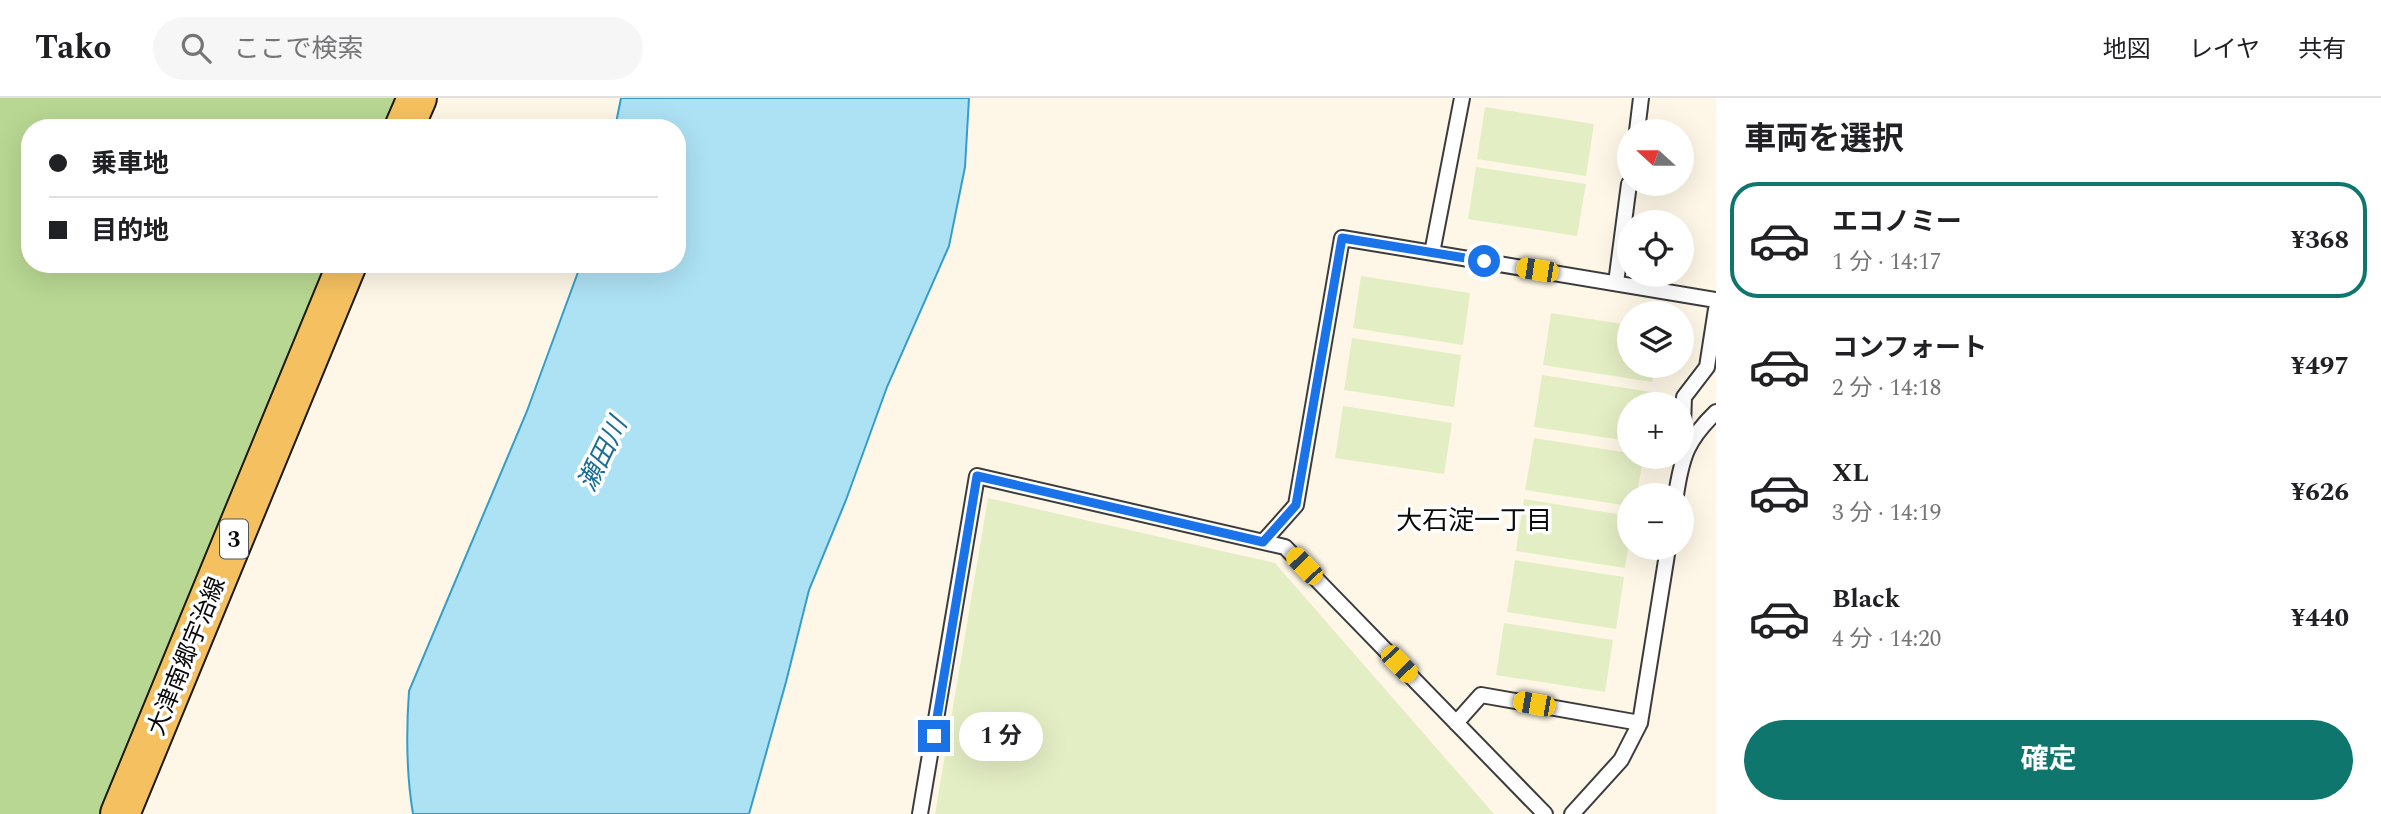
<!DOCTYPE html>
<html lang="ja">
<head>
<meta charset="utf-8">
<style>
	:root { --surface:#fff; --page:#f6f6f6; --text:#202124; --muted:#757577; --line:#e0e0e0; --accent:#0f766e }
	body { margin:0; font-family:Spectral,"Noto Sans JP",serif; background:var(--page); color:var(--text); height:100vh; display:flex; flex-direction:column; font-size:26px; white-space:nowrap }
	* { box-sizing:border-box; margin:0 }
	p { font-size:23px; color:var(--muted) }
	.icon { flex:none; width:38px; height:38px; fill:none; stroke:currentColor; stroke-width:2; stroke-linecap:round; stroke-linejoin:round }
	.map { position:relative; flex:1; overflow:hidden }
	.details { display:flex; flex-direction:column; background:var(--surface); width:665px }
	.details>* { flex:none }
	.hud { position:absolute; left:21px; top:21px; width:665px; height:154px; border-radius:28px; box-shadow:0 7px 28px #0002; display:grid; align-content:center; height:154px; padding:0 28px; background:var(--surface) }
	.needle { width:46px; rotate:291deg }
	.controls { position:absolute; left:1617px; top:21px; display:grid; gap:14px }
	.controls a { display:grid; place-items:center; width:77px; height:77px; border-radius:50%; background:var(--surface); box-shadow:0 7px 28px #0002; font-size:35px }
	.end { position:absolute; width:32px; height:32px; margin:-16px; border:9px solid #1a73e8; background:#fff; box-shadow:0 0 0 4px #fff }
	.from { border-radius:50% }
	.bubble { position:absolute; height:49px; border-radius:24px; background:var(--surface); box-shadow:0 7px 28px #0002; font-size:23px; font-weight:700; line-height:49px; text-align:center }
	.car { position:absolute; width:21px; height:42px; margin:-21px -10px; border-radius:9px; box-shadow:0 0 5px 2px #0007; background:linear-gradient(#f5c518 24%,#345 0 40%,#f5c518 0 76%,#345 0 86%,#f5c518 0) }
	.hud b { display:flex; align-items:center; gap:24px; height:66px; font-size:26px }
	.hud b+b { border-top:2px solid var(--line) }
	.hud i { width:18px; height:18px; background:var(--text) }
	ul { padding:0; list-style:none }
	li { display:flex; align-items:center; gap:21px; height:116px; margin:0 14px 10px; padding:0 14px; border:4px solid transparent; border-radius:28px }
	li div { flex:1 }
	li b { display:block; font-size:26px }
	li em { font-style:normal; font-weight:700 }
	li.selected { border-color:var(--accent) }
	li>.icon { width:63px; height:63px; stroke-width:1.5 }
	h2 { padding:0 28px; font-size:32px; line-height:84px }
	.action { display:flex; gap:14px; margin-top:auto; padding:14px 28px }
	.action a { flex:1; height:80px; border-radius:42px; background:var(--accent); color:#fff; font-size:28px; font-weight:700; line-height:80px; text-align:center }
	header { display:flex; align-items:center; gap:42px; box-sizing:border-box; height:98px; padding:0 35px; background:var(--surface); border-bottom:2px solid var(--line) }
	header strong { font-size:33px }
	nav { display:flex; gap:38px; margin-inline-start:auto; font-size:24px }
	.search { width:490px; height:63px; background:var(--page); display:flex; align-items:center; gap:18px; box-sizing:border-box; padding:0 24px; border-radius:38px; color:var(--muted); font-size:26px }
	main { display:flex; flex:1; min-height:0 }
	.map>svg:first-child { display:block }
</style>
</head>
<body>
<header>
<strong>Tako</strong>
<div class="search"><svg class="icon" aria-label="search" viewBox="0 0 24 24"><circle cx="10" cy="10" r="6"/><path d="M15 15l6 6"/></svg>ここで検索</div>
<nav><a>地図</a><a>レイヤ</a><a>共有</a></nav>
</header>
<main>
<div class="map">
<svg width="1716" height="716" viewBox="0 0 1716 716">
	<rect width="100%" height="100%" fill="#fef7e7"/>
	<!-- forest -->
	<path fill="#b8d792" d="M0,0H397L385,30H30V166H329L103,716H0Z"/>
	<!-- pitch -->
	<path fill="#e4eec4" d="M1485,9L1594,26L1586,78L1477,61Z
		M1476,69L1586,86L1577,138L1468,121Z
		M1361,178L1470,195L1463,247L1353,230Z
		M1551,215L1629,227V268H1655L1652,284L1543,267Z
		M1352,240L1461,257L1454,309L1344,292Z
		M1542,277L1651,294L1649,306H1629V343L1534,329Z
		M1343,308L1452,325L1444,376L1335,360Z
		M1534,340L1629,355V359H1643L1637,397H1629V408L1525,392Z
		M988,400L1275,465L1494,716H935Z
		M1524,401L1629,418V445L1625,470L1516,453Z
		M1515,462L1624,479L1616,531L1507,514Z
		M1504,525L1613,542L1605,594L1496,577Z"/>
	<!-- water -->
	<path fill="#ade1f4" stroke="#369dc9" stroke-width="2" d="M621,0H969L965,69L949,148L887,289L846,402L809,492L786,584L749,716H413C406,674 406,635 409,593L527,313L581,166H677V30H615Z"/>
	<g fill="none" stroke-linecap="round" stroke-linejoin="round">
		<!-- service casing -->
		<g stroke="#3c3c3c" stroke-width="18">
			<path id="service" d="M1637,33L1641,0
				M1432,155L1462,0
				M1616,185L1629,86
				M1682,357L1684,299L1707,269L1716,211
				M1676,397C1682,358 1687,342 1716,314
				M1263,444L1296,407L1342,140L1716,202
				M1456,625L1481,597L1640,625
				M920,716L977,378L1285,449L1545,716
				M1572,716L1621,662L1640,625L1668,450"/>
		</g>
		<!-- primary casing -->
		<g stroke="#1a1a1a" stroke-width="42">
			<path id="primary" d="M404,30L417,0
				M120,716L347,166"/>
		</g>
		<!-- service -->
		<use href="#service" stroke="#fff" stroke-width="14"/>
		<!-- primary -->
		<use href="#primary" stroke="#f5c160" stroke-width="38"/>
	</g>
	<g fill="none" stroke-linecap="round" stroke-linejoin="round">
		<!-- route -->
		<path stroke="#1a73e8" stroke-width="9" d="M934,638L977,378L1263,444L1296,407L1342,140L1484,163"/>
	</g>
	<g text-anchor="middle" stroke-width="7" stroke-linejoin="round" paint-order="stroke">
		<!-- shield labels -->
		<rect fill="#fff" stroke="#535353" stroke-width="2" x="220" y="421.5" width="28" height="39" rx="5"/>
		<g font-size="23" font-weight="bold" fill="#090909">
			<text x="234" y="449">3</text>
		</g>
		<!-- street labels -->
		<g font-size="24" fill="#090909" stroke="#fff">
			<text transform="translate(186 558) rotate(-68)" y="8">大津南郷宇治線</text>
		</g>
		<!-- water labels -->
		<g font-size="26" font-style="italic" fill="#186c96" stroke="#fff">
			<text transform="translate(602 356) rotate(-64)" y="9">瀬田川</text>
		</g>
		<!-- neighbourhood labels -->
		<g font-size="26" fill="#090909" stroke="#fff">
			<text x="1474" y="431">大石淀一丁目</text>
		</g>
	</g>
</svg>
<div class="controls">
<a><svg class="needle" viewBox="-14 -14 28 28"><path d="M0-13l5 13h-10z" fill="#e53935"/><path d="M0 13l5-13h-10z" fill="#757577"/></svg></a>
<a><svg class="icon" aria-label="locate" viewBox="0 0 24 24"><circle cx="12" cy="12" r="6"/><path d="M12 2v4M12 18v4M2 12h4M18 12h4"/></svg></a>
<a><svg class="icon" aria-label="layers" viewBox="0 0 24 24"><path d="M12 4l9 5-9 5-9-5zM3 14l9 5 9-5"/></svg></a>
<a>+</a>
<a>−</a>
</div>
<i class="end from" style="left:1484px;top:163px"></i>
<i class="end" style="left:934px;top:638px"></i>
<div class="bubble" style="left:959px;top:614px;width:84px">1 分</div>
<i class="car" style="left:1537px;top:172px;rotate:279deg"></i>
<i class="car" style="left:1304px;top:468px;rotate:316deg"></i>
<i class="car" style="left:1399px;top:566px;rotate:136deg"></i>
<i class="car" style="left:1534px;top:606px;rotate:280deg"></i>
<div class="hud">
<b><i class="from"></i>乗車地</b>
<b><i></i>目的地</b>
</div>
</div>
<section class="details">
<h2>車両を選択</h2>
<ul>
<li class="selected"><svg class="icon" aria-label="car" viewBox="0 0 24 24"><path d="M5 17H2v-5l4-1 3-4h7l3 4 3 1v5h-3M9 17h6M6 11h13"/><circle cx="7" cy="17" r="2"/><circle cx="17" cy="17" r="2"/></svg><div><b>エコノミー</b><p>1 分 · 14:17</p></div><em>¥368</em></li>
<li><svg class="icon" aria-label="car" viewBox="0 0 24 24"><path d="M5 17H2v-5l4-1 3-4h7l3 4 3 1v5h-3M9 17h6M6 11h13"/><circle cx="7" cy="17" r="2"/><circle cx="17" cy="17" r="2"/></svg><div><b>コンフォート</b><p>2 分 · 14:18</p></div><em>¥497</em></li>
<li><svg class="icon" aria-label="car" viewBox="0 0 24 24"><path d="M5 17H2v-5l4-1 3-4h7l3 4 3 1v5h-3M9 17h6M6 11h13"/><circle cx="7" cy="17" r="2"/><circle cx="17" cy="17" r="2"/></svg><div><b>XL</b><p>3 分 · 14:19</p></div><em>¥626</em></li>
<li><svg class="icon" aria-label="car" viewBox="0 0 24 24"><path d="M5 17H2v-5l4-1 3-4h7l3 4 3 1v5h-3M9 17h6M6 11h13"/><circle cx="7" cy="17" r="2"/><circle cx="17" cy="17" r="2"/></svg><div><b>Black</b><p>4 分 · 14:20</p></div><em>¥440</em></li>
</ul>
<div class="action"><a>確定</a></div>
</section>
</main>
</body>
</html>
